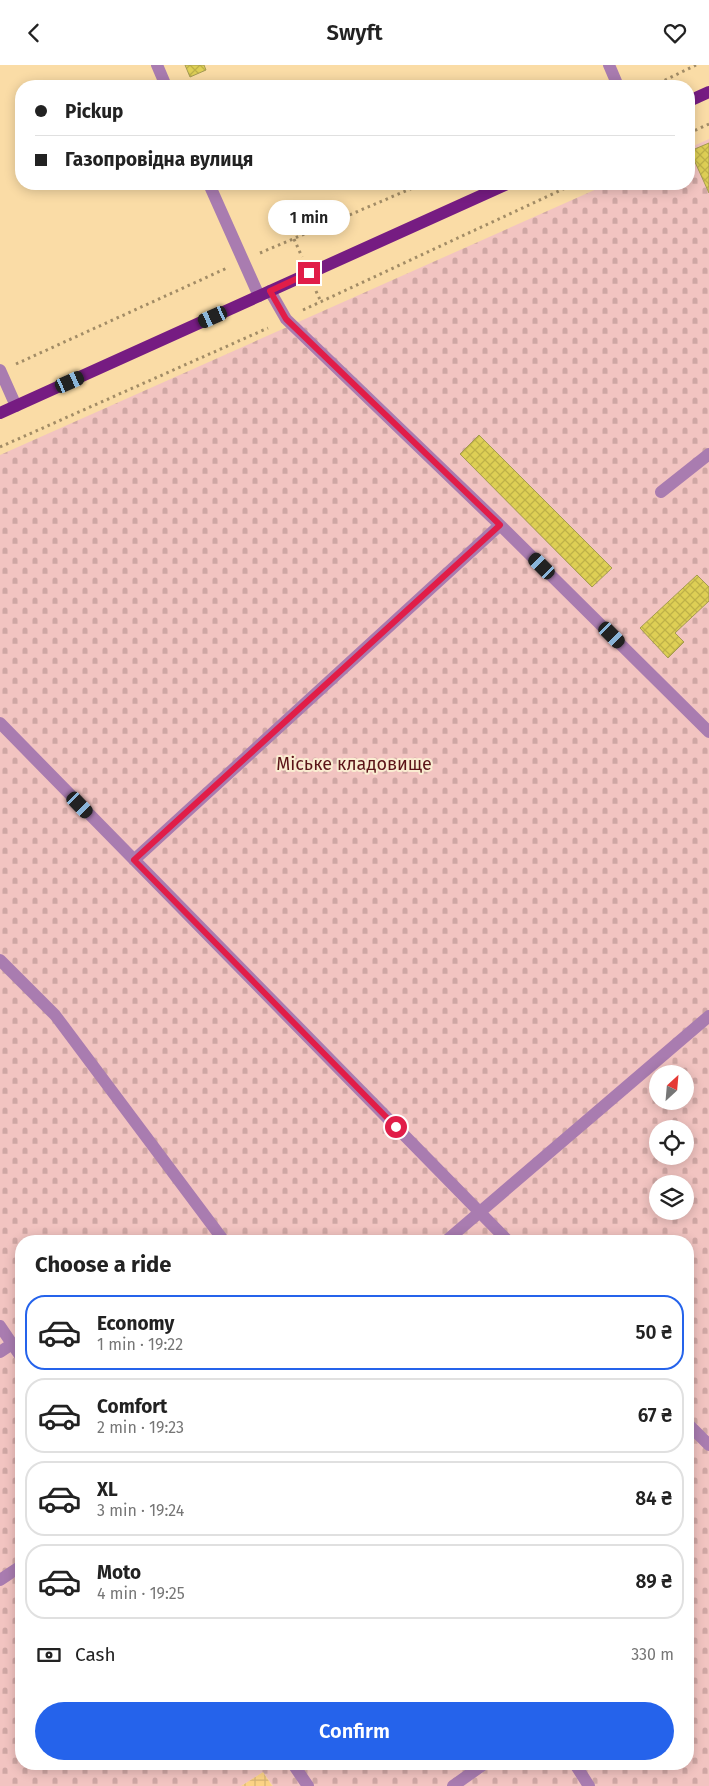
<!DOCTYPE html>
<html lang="en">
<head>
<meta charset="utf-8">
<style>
	:root { --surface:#fff; --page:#f6f6f6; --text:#222; --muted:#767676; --line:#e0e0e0; --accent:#2563eb }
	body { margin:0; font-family:"Fira Sans",sans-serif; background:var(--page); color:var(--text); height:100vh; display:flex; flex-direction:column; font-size:19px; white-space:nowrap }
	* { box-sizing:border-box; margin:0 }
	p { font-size:16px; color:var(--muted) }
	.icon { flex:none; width:28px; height:28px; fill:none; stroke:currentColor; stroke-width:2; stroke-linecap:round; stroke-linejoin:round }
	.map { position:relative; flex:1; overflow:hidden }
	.details { position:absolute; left:15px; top:1170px; width:679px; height:535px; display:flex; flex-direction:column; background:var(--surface); border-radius:20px; box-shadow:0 2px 12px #0003 }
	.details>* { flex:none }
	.hud { position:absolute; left:15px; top:15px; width:680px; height:110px; border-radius:20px; box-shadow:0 2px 12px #0003; display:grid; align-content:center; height:110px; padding:0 20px; background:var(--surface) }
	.needle { width:32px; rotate:26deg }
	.controls { position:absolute; left:649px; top:1000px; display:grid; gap:10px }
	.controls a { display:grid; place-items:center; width:45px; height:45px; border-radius:50%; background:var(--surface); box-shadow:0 2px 12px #0003; font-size:25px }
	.end { position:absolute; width:22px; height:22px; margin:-11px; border:6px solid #e11d48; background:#fff; box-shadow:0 0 0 2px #fff }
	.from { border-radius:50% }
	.bubble { position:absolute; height:35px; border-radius:18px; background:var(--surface); box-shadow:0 2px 12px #0003; font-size:16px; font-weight:600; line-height:35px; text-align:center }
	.car { position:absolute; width:15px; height:30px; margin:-15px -8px; border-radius:6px; box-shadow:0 0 4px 1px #0007; background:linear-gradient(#222 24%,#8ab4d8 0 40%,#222 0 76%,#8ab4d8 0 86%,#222 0) }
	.hud b { display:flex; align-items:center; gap:18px; height:48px; font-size:19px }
	.hud b+b { border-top:1px solid var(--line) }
	.hud i { width:12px; height:12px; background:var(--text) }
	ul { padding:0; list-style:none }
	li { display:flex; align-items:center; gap:15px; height:75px; margin:0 10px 8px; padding:0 10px; border:2px solid var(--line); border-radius:20px }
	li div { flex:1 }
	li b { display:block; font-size:19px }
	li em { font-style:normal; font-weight:600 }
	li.selected { border-color:var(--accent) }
	li>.icon { width:45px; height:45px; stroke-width:1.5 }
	h2 { padding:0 20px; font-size:22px; line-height:60px }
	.pay { display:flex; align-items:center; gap:12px; height:55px; padding:0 20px; font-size:19px }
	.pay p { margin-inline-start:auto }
	.action { display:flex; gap:10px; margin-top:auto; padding:10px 20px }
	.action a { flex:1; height:58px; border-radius:30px; background:var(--accent); color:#fff; font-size:20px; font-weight:600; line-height:58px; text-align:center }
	header { display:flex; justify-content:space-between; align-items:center; height:65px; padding:0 20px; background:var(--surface); font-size:22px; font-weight:600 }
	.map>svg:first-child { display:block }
</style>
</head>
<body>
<header><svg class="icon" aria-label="back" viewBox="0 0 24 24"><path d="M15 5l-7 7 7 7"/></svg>Swyft<svg class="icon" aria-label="heart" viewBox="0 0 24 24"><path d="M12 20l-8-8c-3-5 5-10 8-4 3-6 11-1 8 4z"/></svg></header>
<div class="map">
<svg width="709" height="1721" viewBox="0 0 709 1721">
	<defs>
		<pattern id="industrial-grid" width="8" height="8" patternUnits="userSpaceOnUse" patternTransform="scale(1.25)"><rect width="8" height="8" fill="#fcd386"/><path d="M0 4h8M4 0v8" fill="none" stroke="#d7b472"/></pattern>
		<pattern id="cemetery-stones" width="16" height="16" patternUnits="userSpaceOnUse" patternTransform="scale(1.25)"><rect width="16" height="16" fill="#f2c4c1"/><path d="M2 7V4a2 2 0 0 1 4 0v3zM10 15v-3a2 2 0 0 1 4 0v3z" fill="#cfa7a4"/></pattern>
		<pattern id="building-cross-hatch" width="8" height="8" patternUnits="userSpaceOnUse" patternTransform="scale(1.25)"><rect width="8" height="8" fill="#decf55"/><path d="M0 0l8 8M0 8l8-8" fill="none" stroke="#beb148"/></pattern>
	</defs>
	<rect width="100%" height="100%" fill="#fadca6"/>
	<!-- industrial -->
	<path fill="url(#industrial-grid)" d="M263,1707L272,1721H241Z"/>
	<!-- cemetery -->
	<path fill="url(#cemetery-stones)" fill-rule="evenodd" d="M709,74V1721H273L263,1707L241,1721H0V390L608,119H689V83ZM658,1009H685V1036H658ZM658,1064H685V1091H658ZM658,1119H685V1146H658ZM21,1176H688V1699H21Z"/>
	<!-- building -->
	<path fill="url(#building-cross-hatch)" stroke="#a59b52" d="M185,0H204L206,5L190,12Z
		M709,78V128L690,86Z
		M479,370L612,503L592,522L460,389Z
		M697,510L709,522V536L675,568L684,577L668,593L640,563Z"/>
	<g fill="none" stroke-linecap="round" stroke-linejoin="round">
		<!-- path -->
		<path stroke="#a28c66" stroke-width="3" stroke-dasharray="2.5 4" stroke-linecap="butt" d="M653,21L696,0
			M689,68L709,59
			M294,174L302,192
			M260,188L422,119
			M316,226L321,237
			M303,245L574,119
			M16,299L227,203
			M0,382L268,263"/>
		<!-- minor -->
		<path stroke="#a97cb0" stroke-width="12" d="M157,0L166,21
			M609,0L618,21
			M209,119L259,231
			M270,226L286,254L500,460L709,667
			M0,305L16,341
			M661,427L709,389
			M0,658L508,1176
			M134,795L500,460
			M0,895L55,950L224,1176
			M446,1176L709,951
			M0,1261L21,1292
			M0,1287L12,1279
			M688,1359L709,1380
			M0,1515L21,1501
			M293,1699L308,1721
			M575,1699L589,1721
			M453,1721L484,1699"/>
		<!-- major -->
		<path stroke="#761c82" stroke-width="12" d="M689,36L709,27
			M0,348L507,119"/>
	</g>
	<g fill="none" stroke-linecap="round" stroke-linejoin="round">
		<!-- route -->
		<path stroke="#e11d48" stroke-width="6" d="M309,208L270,226L286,254L500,460L134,795L396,1062"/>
	</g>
	<g text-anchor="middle" stroke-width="4" stroke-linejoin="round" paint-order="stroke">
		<!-- park labels -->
		<g font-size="18" fill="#5b1318" stroke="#faecd1">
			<text x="354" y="705">Міське кладовище</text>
		</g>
	</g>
</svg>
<div class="controls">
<a><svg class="needle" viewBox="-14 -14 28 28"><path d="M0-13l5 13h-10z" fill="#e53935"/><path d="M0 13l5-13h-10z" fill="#767676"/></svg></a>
<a><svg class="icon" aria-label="locate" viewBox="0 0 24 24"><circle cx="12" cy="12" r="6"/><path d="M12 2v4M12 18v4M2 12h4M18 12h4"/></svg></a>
<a><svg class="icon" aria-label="layers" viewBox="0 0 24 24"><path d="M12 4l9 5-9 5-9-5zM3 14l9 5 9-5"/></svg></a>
</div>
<i class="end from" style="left:396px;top:1062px"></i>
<i class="end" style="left:309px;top:208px"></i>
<div class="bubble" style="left:268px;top:135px;width:82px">1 min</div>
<i class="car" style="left:213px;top:252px;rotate:246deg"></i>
<i class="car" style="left:70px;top:317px;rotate:66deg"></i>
<i class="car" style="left:542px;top:501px;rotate:315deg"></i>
<i class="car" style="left:612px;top:570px;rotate:135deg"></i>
<i class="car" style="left:80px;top:740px;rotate:136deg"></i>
<div class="hud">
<b><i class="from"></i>Pickup</b>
<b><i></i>Газопровідна вулиця</b>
</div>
<section class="details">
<h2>Choose a ride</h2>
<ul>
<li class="selected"><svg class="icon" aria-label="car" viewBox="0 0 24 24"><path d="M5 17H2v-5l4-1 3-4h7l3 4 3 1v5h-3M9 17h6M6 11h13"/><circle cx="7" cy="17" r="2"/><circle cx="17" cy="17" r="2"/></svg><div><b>Economy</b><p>1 min · 19:22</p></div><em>50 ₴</em></li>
<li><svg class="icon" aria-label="car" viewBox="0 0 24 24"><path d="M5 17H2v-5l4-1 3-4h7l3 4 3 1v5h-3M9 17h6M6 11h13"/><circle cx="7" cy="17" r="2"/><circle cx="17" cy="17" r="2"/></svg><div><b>Comfort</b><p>2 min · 19:23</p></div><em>67 ₴</em></li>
<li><svg class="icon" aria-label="car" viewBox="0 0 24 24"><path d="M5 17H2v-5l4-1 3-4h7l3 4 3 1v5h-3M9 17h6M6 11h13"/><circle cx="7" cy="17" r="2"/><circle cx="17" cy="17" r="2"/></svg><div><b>XL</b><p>3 min · 19:24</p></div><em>84 ₴</em></li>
<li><svg class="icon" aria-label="car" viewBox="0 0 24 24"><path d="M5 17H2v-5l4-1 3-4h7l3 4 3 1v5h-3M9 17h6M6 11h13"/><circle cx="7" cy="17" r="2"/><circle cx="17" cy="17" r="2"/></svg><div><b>Moto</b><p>4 min · 19:25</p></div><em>89 ₴</em></li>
</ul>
<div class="pay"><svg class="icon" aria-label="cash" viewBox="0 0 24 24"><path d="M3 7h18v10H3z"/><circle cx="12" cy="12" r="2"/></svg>Cash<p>330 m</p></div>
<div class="action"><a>Confirm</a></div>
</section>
</div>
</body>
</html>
